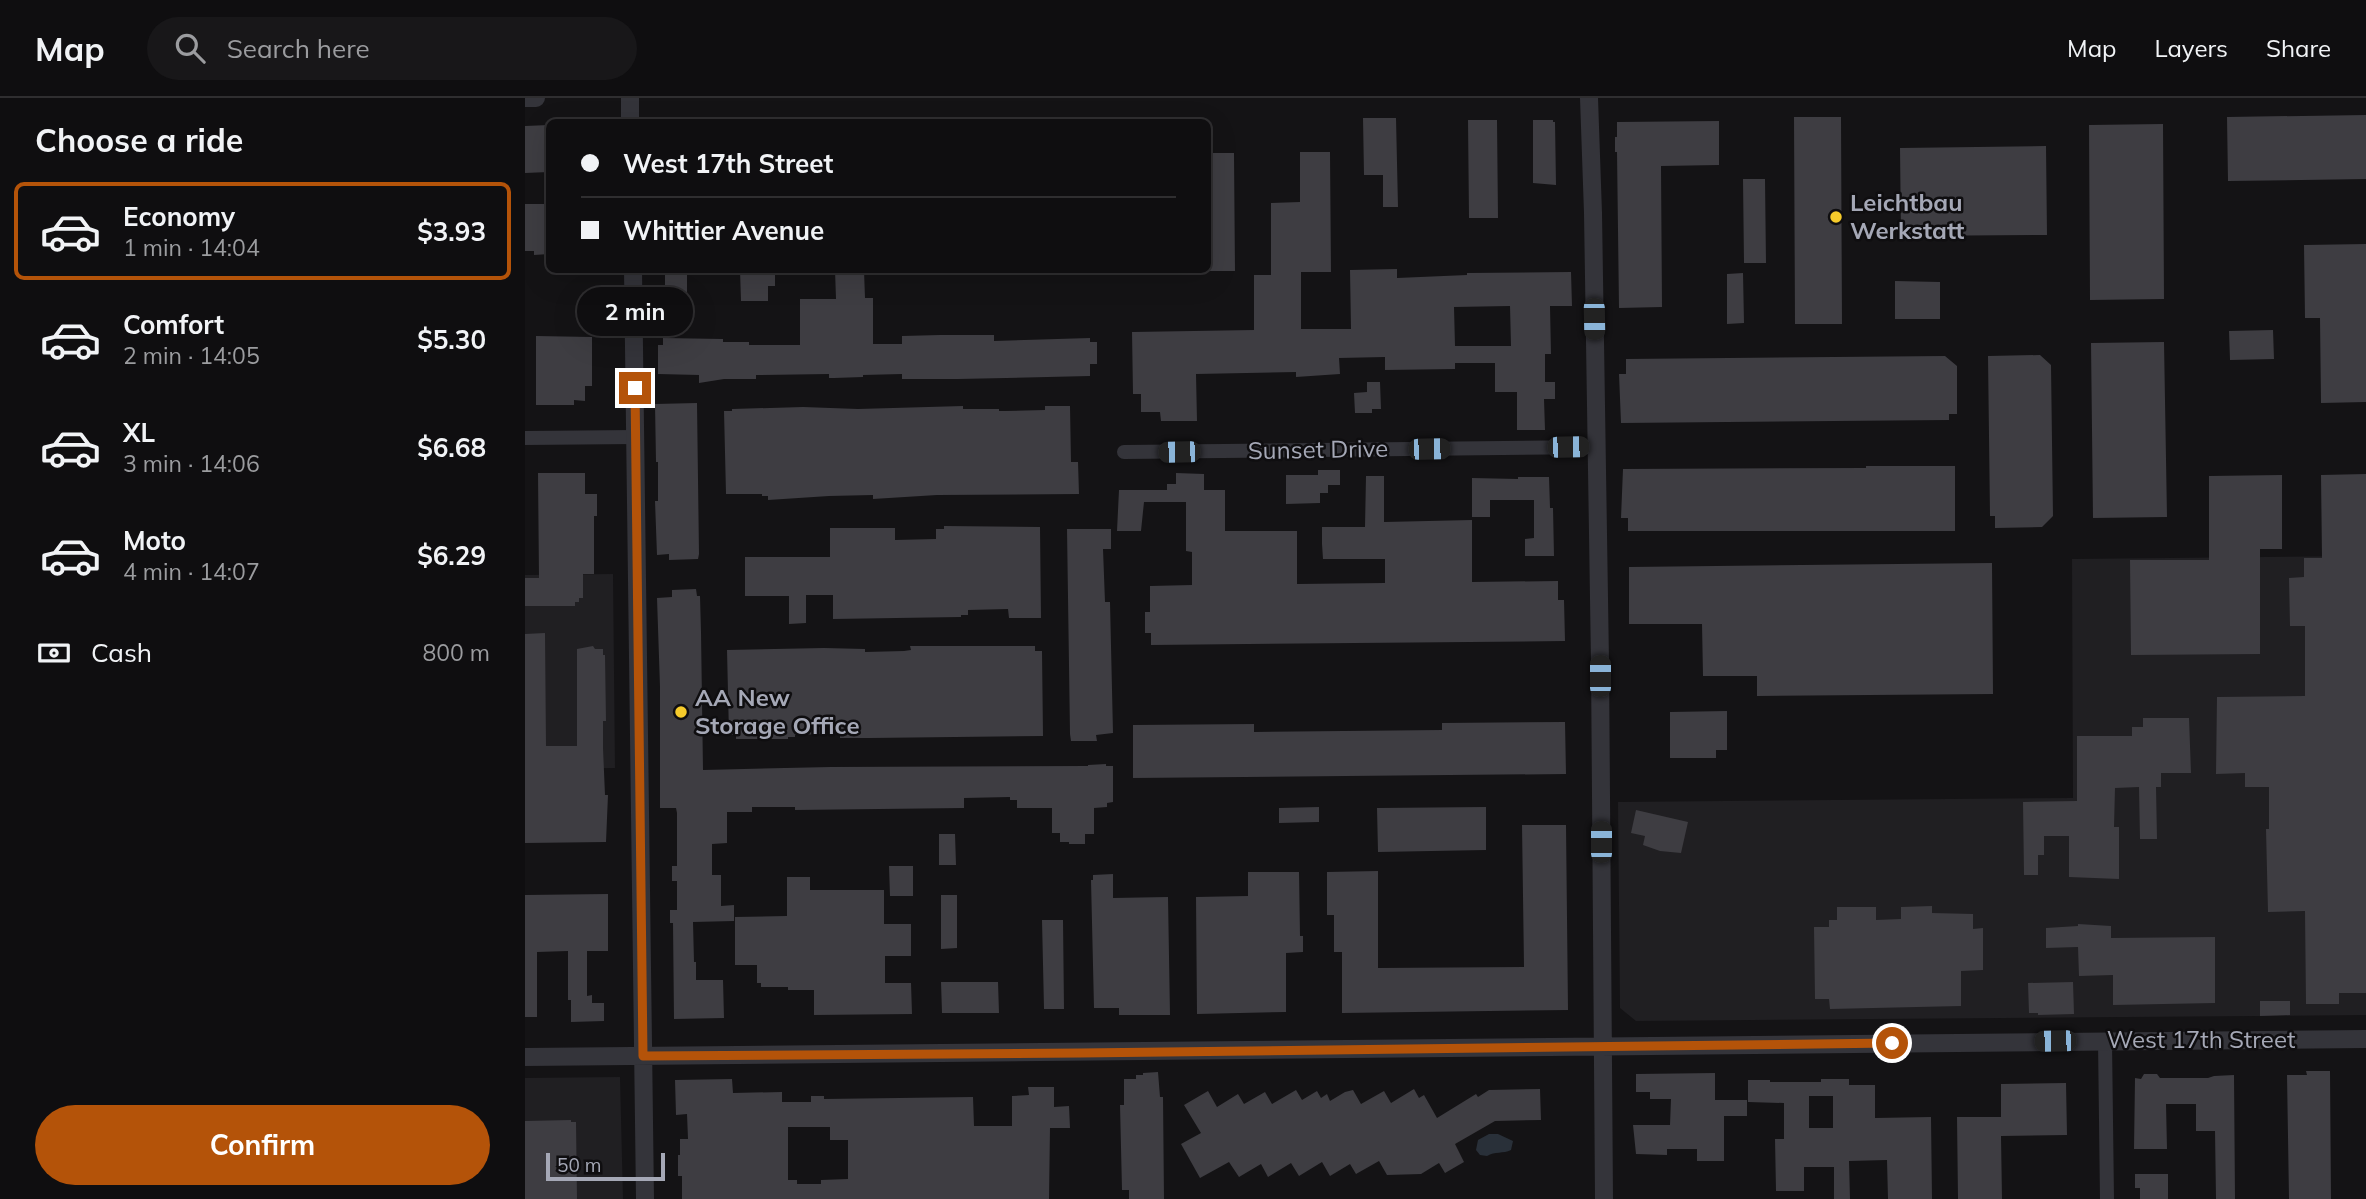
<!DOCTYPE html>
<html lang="en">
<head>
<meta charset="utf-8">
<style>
	:root { --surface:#0f0e10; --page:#181719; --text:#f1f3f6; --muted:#9b9c9f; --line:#2f2e30; --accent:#b45309 }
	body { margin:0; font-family:Mulish,sans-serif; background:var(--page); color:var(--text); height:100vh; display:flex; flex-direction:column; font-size:26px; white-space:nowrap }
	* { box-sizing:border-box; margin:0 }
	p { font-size:23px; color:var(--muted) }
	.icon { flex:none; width:38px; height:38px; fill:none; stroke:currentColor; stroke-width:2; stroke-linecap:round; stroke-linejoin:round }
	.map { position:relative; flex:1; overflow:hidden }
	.details { display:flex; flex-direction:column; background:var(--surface); width:525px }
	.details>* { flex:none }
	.top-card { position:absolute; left:21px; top:21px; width:665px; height:154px; border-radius:10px; box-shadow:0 7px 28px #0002,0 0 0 2px var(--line); display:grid; align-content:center; height:154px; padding:0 35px; background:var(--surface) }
	.scale { position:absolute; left:21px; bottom:18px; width:119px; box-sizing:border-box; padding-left:7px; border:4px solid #a5a8b6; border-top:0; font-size:19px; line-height:24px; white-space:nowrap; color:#a5a8b6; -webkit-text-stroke:5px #0f0e10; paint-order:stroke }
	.end { position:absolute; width:32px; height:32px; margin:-16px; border:9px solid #b45309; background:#fff; box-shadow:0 0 0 4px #fff }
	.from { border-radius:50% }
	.bubble { position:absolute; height:49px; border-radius:24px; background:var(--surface); box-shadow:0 7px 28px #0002,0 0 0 2px var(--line); font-size:23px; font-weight:700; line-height:49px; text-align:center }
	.car { position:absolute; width:21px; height:42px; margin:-21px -10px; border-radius:9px; box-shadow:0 0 5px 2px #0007; background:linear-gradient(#222 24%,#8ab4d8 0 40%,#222 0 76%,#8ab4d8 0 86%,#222 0) }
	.top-card b { display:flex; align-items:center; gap:24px; height:66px; font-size:26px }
	.top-card b+b { border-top:2px solid var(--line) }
	.top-card i { width:18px; height:18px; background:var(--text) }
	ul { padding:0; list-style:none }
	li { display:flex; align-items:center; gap:21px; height:98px; margin:0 14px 10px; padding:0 21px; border:4px solid transparent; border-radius:10px }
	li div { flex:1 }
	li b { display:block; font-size:26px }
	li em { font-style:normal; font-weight:700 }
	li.on { border-color:var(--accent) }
	li>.icon { width:63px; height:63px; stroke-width:1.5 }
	h2 { padding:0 35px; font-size:32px; line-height:84px }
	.pay { display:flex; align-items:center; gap:18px; height:77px; padding:0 35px; font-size:26px }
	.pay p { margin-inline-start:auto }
	.cta { display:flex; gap:14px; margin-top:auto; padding:14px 35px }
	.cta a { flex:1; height:80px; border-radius:42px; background:var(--accent); color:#fff; font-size:28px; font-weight:700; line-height:80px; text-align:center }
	header { display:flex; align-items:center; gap:42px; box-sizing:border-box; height:98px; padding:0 35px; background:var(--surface); border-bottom:2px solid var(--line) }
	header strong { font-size:33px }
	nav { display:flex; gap:38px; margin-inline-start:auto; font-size:24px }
	.search { width:490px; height:63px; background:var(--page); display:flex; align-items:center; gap:18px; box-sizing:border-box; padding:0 24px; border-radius:38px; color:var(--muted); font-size:26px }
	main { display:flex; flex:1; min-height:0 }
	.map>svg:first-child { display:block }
</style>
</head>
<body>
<header>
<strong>Map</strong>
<div class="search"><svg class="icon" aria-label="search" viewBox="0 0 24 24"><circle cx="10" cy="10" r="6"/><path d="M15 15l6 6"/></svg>Search here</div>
<nav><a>Map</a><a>Layers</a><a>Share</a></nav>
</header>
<main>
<section class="details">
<h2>Choose a ride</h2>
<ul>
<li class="on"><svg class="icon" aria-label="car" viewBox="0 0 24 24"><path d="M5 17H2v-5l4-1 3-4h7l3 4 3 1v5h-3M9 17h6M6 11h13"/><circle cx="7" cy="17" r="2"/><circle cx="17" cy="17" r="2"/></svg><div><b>Economy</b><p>1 min · 14:04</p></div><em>$3.93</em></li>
<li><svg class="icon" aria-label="car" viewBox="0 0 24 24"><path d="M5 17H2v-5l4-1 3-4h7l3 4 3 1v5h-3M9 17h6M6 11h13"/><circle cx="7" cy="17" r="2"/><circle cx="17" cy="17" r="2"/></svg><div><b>Comfort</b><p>2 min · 14:05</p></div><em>$5.30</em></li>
<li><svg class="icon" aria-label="car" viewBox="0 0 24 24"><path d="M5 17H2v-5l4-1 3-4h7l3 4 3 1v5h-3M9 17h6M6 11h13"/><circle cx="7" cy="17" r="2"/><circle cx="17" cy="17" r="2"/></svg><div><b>XL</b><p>3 min · 14:06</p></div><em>$6.68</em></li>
<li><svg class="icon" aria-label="car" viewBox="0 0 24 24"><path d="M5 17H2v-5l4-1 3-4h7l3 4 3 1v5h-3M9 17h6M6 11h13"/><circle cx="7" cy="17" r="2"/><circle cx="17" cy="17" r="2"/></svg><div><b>Moto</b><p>4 min · 14:07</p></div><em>$6.29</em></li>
</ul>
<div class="pay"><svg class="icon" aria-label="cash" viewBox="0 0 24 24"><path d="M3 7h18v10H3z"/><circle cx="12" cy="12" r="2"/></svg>Cash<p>800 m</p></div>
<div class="cta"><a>Confirm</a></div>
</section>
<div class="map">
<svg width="1841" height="1101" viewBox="0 0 1841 1101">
	<rect width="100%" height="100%" fill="#141315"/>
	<!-- built -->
	<path fill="#201f22" d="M1841,458V917L1111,923L1095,910L1093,704L1548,700L1547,461Z
		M88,476L90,670L0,671V477Z
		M95,979L98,1101H0V980Z"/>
	<!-- water -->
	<path fill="#293039" d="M964,1036H973L988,1043L986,1052C978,1056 970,1053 962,1058L955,1057L951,1052L953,1042Z"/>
	<!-- building -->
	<path fill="#3e3d42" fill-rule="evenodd" d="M1841,17V81L1703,83L1702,19Z
		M1269,19H1316L1317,226H1270Z
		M838,20H871L873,109H858V77H839Z
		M943,22H972L973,120H944Z
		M1008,22H1028V24H1030L1031,87L1008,85Z
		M1194,23V67L1136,68L1137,209L1094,210L1092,54H1090V39H1092V24Z
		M1638,26L1639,201L1565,202L1564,27Z
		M24,27V74L0,75V28Z
		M1521,48L1522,137L1376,138L1375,50Z
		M775,54H805L806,174H776V231H826L825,172L872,171V180L942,177V175L1046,174L1047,208H1025L1026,256H1020V284H1030V301H1019L1020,332H992V294H970V265H930V271L860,272V259L814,260L815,276L771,279V274L671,276L672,323H636L635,314H616V296H608L607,234L729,232V177H746V105L775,104ZM985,208L986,248H930L929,209Z
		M682,55H709L710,173H682Z
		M1218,81H1240L1241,165H1219Z
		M0,106H24V156L9,157V153H0Z
		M1841,146V304L1796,305L1795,220H1780L1779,147Z
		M140,172H162V201H140Z
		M215,172H250V188H243V203H216Z
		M310,172H339L340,200H348V246H377V238L415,237H469V243L565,240V244H572V266H565V278L433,281H377V276L338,277V279L309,280H304V276L231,277V281H199L174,285V277L133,276V247H138V240L198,241V244H224V247H275V201H311Z
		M1218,175L1219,225L1202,226V176Z
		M1370,183L1415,184V221H1370Z
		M1748,232L1749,261L1705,262L1704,233Z
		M11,238L67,239V288H60V303L49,302V307H11Z
		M1639,244L1642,419L1568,420L1566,245Z
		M1515,257L1526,267L1528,418L1517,429L1470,430V418H1465L1463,258Z
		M1420,258L1432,268V316H1424V322L1096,325L1094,276H1101V261Z
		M842,284H855L856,311H847V315H830L829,295L842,294Z
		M172,305L174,456L173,461L144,462V456L132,457L130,403H133V364H131L130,306Z
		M438,308V311H474V313H480L520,312V308H545L546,364H553L554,396L412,397L348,401V397L304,398L243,402V398H237V396H201L199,313H207V311L278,309L333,311Z
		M1341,368H1430V433H1103V420H1096L1098,371L1341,370Z
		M793,372H815V387H803V395H795V405L761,406V377H793Z
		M13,375H60V396H72V418H69V476H58V500H54V504H50V508H0V480H14Z
		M651,375L679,376V392H700V433H772V486L860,485V461H798L797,446V429H840L841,378H859V424L947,422V484L1033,483V502H1039L1040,543L626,547V535H620V514H625V488L667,487V454L661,453V404H619L616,433H592L594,392H642V386H651Z
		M1841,376V895H1814V906H1781L1780,813L1743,814L1741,731H1744V689H1720V675L1691,676L1692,599L1780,598V528H1765L1764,480L1779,479V460H1797L1796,377Z
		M1757,377V451H1735V556L1606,557L1605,462H1684V378Z
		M993,379H1024L1025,410H1028L1029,458H1000V441L1009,440V402H965V419H947V380L993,381Z
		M419,428L515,429L516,520H484L483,511L443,512V517H436V519L308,521V497H281V525L264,526V498H220V459H305V430H370V442L411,441V431H419Z
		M542,431H586V451H578L580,504H585L588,635L571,637L572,643H546L545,636Z
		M1467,465L1468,596L1232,598V578H1178L1177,526H1104V469Z
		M171,491L172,498H175L176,534L178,672L306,669L563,668V667L581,666V668H588V704L582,705V709L569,710V736H560V746H544V744H535V735H527V710H492V702H485V699L439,700V710L270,712V709H227V714H202V745L187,746V777H196V808L209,807V823L168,824L169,864H171V882H198L199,920L149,921L148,825H145V812H152V783H147V768H152V715L151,710H135V589L132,500L147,499V492Z
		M20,535L21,648H52V551L68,548L70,551H78V557H80L81,623H78V650L80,697H83L81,744L0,745V536Z
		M385,548H510V553H517L518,638L345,640H315V636H298L270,637V639H263V641H211V637H204L202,552L299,550L340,551V554L379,553L386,552Z
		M1202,613V652H1191V660H1145V614Z
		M1618,620H1664L1666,675H1636V689H1631L1632,741H1615L1614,689L1590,690L1589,729H1594V781L1544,779V738H1519V757H1513V777H1499L1498,704L1552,703V638H1607V629H1618Z
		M1040,624L1041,676L608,680V627L729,626V634L917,632V625Z
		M794,709V724L754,725V710Z
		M961,709V752L853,754L852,710Z
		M1111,712L1163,724L1156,755L1135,753L1118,747L1120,738L1106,735Z
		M997,727H1041L1043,912L817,915V854H809V817H802V774L853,773V870L999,869Z
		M414,736H430L431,767H414Z
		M364,768H388V798H365Z
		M723,774H774L775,838H778V854L761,855V914L672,916L671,799L723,798Z
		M588,776V800L643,799L645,917H594V910H569L566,782H568V777Z
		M262,779H285V792H359V826H386V858H360V885H386L387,916L289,917V892H263V889H236V885H232V867H210V819L262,818Z
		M83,796V853H62V898L67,897V905H79V923L46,924V902H43V853L12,854V919H0V797Z
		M416,797H432V850L416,851Z
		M1407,808V815L1448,816V831L1458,830V872L1436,873V908L1305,911L1304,901H1290L1289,829H1304V822H1312V809H1351V822L1376,821V809Z
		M517,822H538L539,911H519Z
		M1553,826L1586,828V840L1690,839V905L1588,907V877L1554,878L1553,849L1521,850V830L1553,828Z
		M416,884H473L474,915H417Z
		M1548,884L1549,916L1513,917V915H1504L1503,885Z
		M1735,903H1765V917L1735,918Z
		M1781,973H1805L1806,1101H1764L1762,977H1782Z
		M633,974L635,999H638L639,1101H604V1092H597L595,1007H599V981H611V977H618V975Z
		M1190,975V1002H1222V1018H1199V1063H1172V1051H1142V1057L1111,1056L1108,1027H1145L1146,1001H1125V994H1111V976Z
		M1619,976H1632L1635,980H1683L1689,978L1709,977L1710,1101H1691L1690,1033H1671V1006H1641L1642,1051H1609L1610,980L1616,981Z
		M207,981L208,995L257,994V1004H286V998H299V1001L448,999L449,1028H487V998L504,997L503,989H529V1009L544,1008L545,1030H525L524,1101H157V1078H153V1057H155V1041H163L162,1016L151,1017L150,982ZM263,1029H305V1042H323V1081L296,1082V1086H272V1082H263Z
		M1296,981H1324V987H1350V1020L1406,1019L1407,1101H1363L1362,1062L1324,1063L1325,1101H1309V1069H1279V1093H1251L1250,1041H1259V1005L1223,1004V982H1245V984H1296ZM1284,998H1308V1030H1284Z
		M1541,985L1542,1037L1476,1038L1477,1101H1433L1432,1019H1476V986Z
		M889,991L894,1000L899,997L912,1020L951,996L953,999L964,992L1015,991L1016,1022L970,1023L930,1046L939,1064L920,1075L914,1065L896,1076L862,1077L854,1063L831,1076L825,1066L805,1078L797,1064L774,1078L766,1065L743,1079L736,1066L714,1079L704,1064L675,1080L656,1046L676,1035L659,1007L683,993L692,1009L713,996L719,1006L740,994L747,1006L771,992L777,1002L792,993L796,1000L802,996L805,1003L820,994L828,992L836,1006L859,993L866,1005Z
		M46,1022V1024H51L52,1101H0V1023Z
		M1610,1076H1643V1101H1615V1090H1610Z"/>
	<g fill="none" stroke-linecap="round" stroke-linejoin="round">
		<!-- minor -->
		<path stroke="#34343a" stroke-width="14" d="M0,340L111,339
			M599,354L1071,349
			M1580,943L1582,1101"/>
		<!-- tertiary -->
		<path stroke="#34343a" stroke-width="18" d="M0,0H11
			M105,0V24
			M1064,0L1068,115L1075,564L1079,1101
			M108,172L120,1101
			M0,959L1841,941"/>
	</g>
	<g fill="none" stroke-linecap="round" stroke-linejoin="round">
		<!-- route -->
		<path stroke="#b45309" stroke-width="9" d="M110,290L118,958L555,955L1367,945"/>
	</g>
	<!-- markers -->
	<g fill="#f6cb2b" stroke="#0f0e10" stroke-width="2.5">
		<circle cx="1311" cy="119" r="7"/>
		<circle cx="156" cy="614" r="7"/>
	</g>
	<g text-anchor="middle" stroke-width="5" stroke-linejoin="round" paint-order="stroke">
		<!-- poi labels -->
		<g font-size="24" font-weight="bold" fill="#a5a8b6" stroke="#0f0e10" text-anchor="start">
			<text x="1325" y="113">Leichtbau<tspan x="1325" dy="28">Werkstatt</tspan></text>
			<text x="170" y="608">AA New<tspan x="170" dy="28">Storage Office</tspan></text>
		</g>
		<!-- street labels -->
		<g font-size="24" fill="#a5a8b6" stroke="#0f0e10">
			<text transform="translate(793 352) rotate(-1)" y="8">Sunset Drive</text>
			<text x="1676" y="950">West 17th Street</text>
		</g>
	</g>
</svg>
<div class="scale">50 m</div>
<i class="end from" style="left:1367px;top:945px"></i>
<i class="end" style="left:110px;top:290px"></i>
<div class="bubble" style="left:52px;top:189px;width:116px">2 min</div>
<i class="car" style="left:1069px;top:221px;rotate:179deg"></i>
<i class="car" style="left:1043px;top:349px;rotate:89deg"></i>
<i class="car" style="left:904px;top:351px;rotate:89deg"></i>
<i class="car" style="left:654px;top:354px;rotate:269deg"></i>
<i class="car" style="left:1075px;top:578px;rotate:0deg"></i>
<i class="car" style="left:1076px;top:744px;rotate:0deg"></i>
<i class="car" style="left:1530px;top:943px;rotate:269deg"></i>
<div class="top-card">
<b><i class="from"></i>West 17th Street</b>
<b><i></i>Whittier Avenue</b>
</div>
</div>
</main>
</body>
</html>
